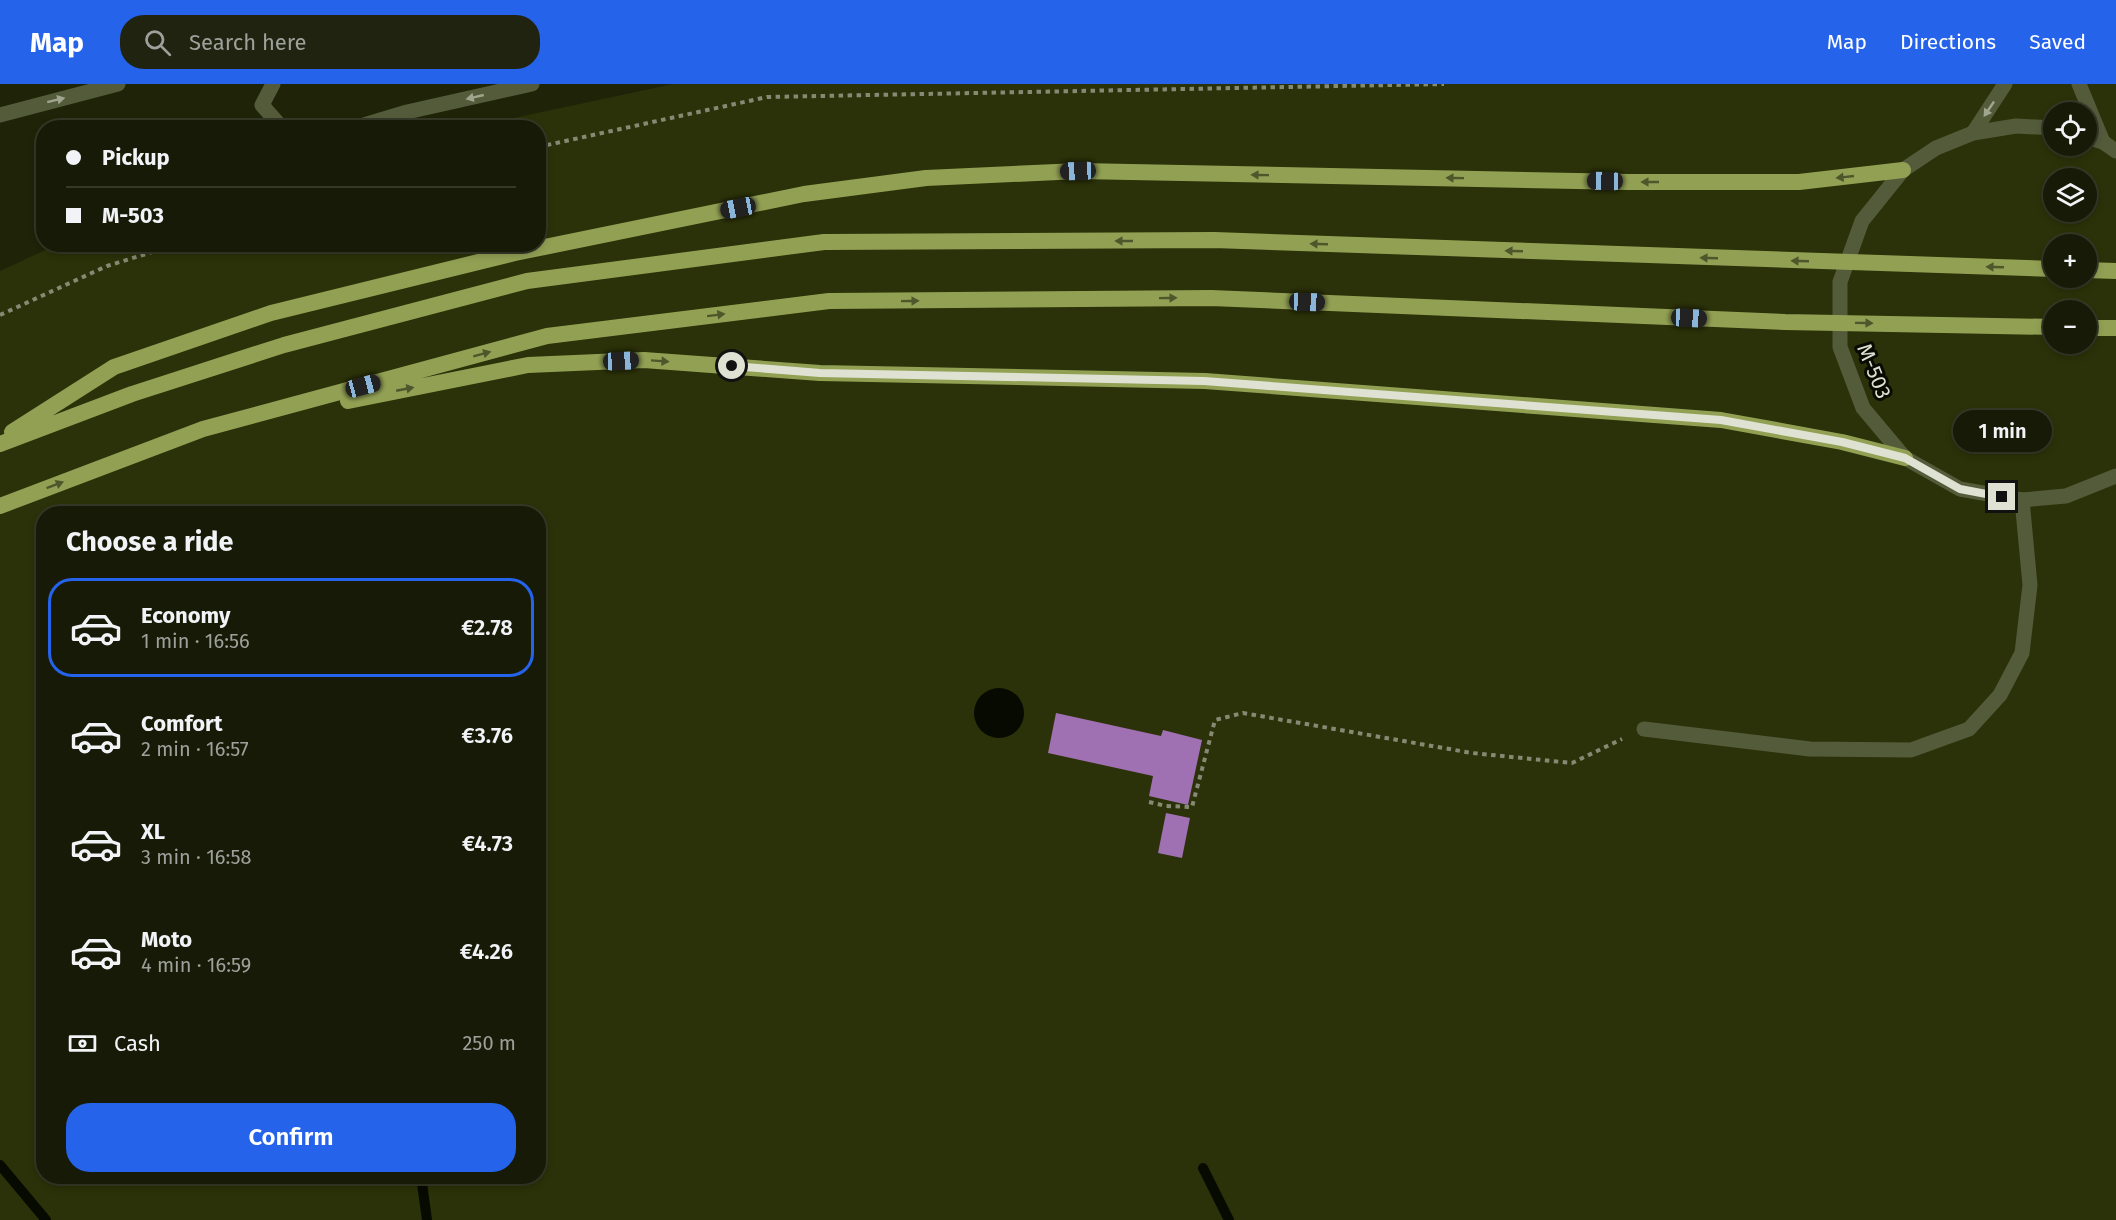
<!DOCTYPE html>
<html lang="en">
<head>
<meta charset="utf-8">
<style>
	:root { --surface:#171a06; --page:#202310; --text:#f1f3f6; --muted:#9ea19b; --line:#363828; --accent:#2563eb }
	body { margin:0; font-family:"Fira Sans",sans-serif; background:var(--page); color:var(--text); height:100vh; display:flex; flex-direction:column; font-size:22px; white-space:nowrap }
	* { box-sizing:border-box; margin:0 }
	p { font-size:20px; color:var(--muted) }
	.icon { flex:none; width:33px; height:33px; fill:none; stroke:currentColor; stroke-width:2; stroke-linecap:round; stroke-linejoin:round }
	.map { position:relative; flex:1; overflow:hidden }
	.panel { position:absolute; left:36px; top:422px; width:510px; height:678px; display:flex; flex-direction:column; background:var(--surface); border-radius:24px; box-shadow:0 3px 9px #0003,0 0 0 2px var(--line) }
	.panel>* { flex:none }
	.hud { position:absolute; left:36px; top:36px; width:510px; height:132px; border-radius:24px; box-shadow:0 3px 9px #0003,0 0 0 2px var(--line); display:grid; align-content:center; height:132px; padding:0 30px; background:var(--surface) }
	.controls { position:absolute; left:2043px; top:18px; display:grid; gap:12px }
	.controls a { display:grid; place-items:center; width:54px; height:54px; border-radius:50%; background:var(--surface); box-shadow:0 3px 9px #0003,0 0 0 2px var(--line); font-size:30px }
	.end { position:absolute; width:27px; height:27px; margin:-14px; border:8px solid #dfe2d2; background:#111; box-shadow:0 0 0 3px #111 }
	.from { border-radius:50% }
	.bubble { position:absolute; height:42px; border-radius:21px; background:var(--surface); box-shadow:0 3px 9px #0003,0 0 0 2px var(--line); font-size:20px; font-weight:600; line-height:42px; text-align:center }
	.car { position:absolute; width:18px; height:36px; margin:-18px -9px; border-radius:8px; box-shadow:0 0 4px 2px #0007; background:linear-gradient(#222 24%,#8ab4d8 0 40%,#222 0 76%,#8ab4d8 0 86%,#222 0) }
	.hud b { display:flex; align-items:center; gap:21px; height:57px; font-size:22px }
	.hud b+b { border-top:2px solid var(--line) }
	.hud i { width:15px; height:15px; background:var(--text) }
	ul { padding:0; list-style:none }
	li { display:flex; align-items:center; gap:18px; height:99px; margin:0 12px 9px; padding:0 18px; border:3px solid transparent; border-radius:24px }
	li div { flex:1 }
	li b { display:block; font-size:22px }
	li em { font-style:normal; font-weight:600 }
	li.active { border-color:var(--accent) }
	li>.icon { width:54px; height:54px; stroke-width:1.5 }
	h2 { padding:0 30px; font-size:27px; line-height:72px }
	.pay { display:flex; align-items:center; gap:15px; height:66px; padding:0 30px; font-size:22px }
	.pay p { margin-inline-start:auto }
	.cta { display:flex; gap:12px; margin-top:auto; padding:12px 30px }
	.cta a { flex:1; height:69px; border-radius:24px; background:var(--accent); color:#fff; font-size:24px; font-weight:600; line-height:69px; text-align:center }
	header { display:flex; align-items:center; gap:36px; box-sizing:border-box; height:84px; padding:0 30px; background:var(--accent); color:#fff }
	header strong { font-size:28px }
	nav { display:flex; gap:33px; margin-inline-start:auto; font-size:21px }
	.search { width:420px; height:54px; background:var(--page); display:flex; align-items:center; gap:15px; box-sizing:border-box; padding:0 21px; border-radius:24px; color:var(--muted); font-size:22px }
	.map>svg:first-child { display:block }
</style>
</head>
<body>
<header>
<strong>Map</strong>
<div class="search"><svg class="icon" aria-label="search" viewBox="0 0 24 24"><circle cx="10" cy="10" r="6"/><path d="M15 15l6 6"/></svg>Search here</div>
<nav><a>Map</a><a>Directions</a><a>Saved</a></nav>
</header>
<div class="map">
<svg width="2116" height="1136" viewBox="0 0 2116 1136">
	<rect width="100%" height="100%" fill="#1f2308"/>
	<!-- green -->
	<path fill="#2b3108" fill-rule="evenodd" d="M673,0H2116V1136H0V187L56,161L538,160V44L472,43ZM2054,28H2086V62H2054ZM2054,94H2086V128H2054ZM2054,160H2086V194H2054ZM2054,226H2086V260H2054ZM44,429H538V1092H44Z"/>
	<!-- water -->
	<path fill="#070a00" d="M974 629a25 25 0 1 1 50 0a25 25 0 1 1-50 0Z"/>
	<g fill="none" stroke-linecap="round" stroke-linejoin="round">
		<!-- stream -->
		<path stroke="#070a00" stroke-width="10" d="M314,426L315,429
			M0,1081L46,1136
			M1203,1084L1229,1136
			M421,1092L427,1136"/>
	</g>
	<!-- building -->
	<path fill="#9f71b3" d="M1056,629L1161,652L1163,646L1202,656L1188,721L1149,712L1153,692L1048,669Z
		M1166,729L1190,734L1182,774L1158,769Z"/>
	<g fill="none" stroke-linecap="round" stroke-linejoin="round">
		<!-- path -->
		<path stroke="#868a75" stroke-width="4" stroke-dasharray="4.5 4.5" stroke-linecap="butt" d="M538,63L767,13L1444,0
			M0,231L107,182L178,160
			M1149,718L1166,722L1192,723L1215,636L1243,629L1472,669L1572,679L1622,655"/>
		<!-- service -->
		<path stroke="#545b3b" stroke-width="15" d="M1644,645L1810,665L1911,666L1969,645L2000,611L2022,569L2030,501L2022,416"/>
		<!-- minor -->
		<path stroke="#545b3b" stroke-width="15" d="M273,0L262,21L282,44
			M2079,0L2103,58
			M0,31L118,0
			M354,44L407,28L532,0
			M1973,49L2005,0"/>
		<!-- tertiary -->
		<path stroke="#545b3b" stroke-width="15" d="M2054,44L2016,42L1973,49L1936,64L1903,86L1862,137L1840,198V263L1863,324L1905,374L1960,405L2022,416L2066,412L2116,392
			M2086,53L2103,58L2116,67"/>
		<!-- trunk -->
		<path stroke="#92a054" stroke-width="16" d="M2086,186L2116,187
			M2086,244H2116
			M348,317L528,281L644,276L820,289L1205,297L1721,336L1842,358L1905,374
			M12,348L114,283L271,229L515,169L804,110L926,94L1079,87L1629,98H1799L1903,86
			M0,360L132,310L284,261L527,197L824,158L1214,156L2054,185
			M0,422L203,345L547,252L829,217L1211,214L1785,238L2054,243"/>
	</g>
	<!-- one-way arrows -->
	<defs><path id="oneway-solid" d="M-6-.8H1V-3.2L6.5 0L1 3.2V.8H-6Z" transform="scale(1.5)"/></defs>
	<g fill="#a0a58e">
		<use href="#oneway-solid" transform="translate(475 13) rotate(167)"/>
		<use href="#oneway-solid" transform="translate(56 16) rotate(-14)"/>
		<use href="#oneway-solid" transform="translate(1989 25) rotate(124)"/>
	</g>
	<g fill="#4e562c">
		<use href="#oneway-solid" transform="translate(1260 91) rotate(-179)"/>
		<use href="#oneway-solid" transform="translate(1845 93) rotate(174)"/>
		<use href="#oneway-solid" transform="translate(1455 94) rotate(-179)"/>
		<use href="#oneway-solid" transform="translate(1650 98) rotate(-180)"/>
		<use href="#oneway-solid" transform="translate(1124 157) rotate(180)"/>
		<use href="#oneway-solid" transform="translate(1319 160) rotate(-178)"/>
		<use href="#oneway-solid" transform="translate(1514 167) rotate(-178)"/>
		<use href="#oneway-solid" transform="translate(1709 174) rotate(-178)"/>
		<use href="#oneway-solid" transform="translate(1800 177) rotate(-178)"/>
		<use href="#oneway-solid" transform="translate(1995 183) rotate(-178)"/>
		<use href="#oneway-solid" transform="translate(1168 214) rotate(-1)"/>
		<use href="#oneway-solid" transform="translate(910 217) rotate(-1)"/>
		<use href="#oneway-solid" transform="translate(716 231) rotate(-7)"/>
		<use href="#oneway-solid" transform="translate(1864 239) rotate(1)"/>
		<use href="#oneway-solid" transform="translate(482 270) rotate(-15)"/>
		<use href="#oneway-solid" transform="translate(660 277) rotate(4)"/>
		<use href="#oneway-solid" transform="translate(405 305) rotate(-11)"/>
		<use href="#oneway-solid" transform="translate(55 401) rotate(-21)"/>
	</g>
	<g fill="none" stroke-linecap="round" stroke-linejoin="round">
		<!-- route -->
		<path stroke="#dfe2d2" stroke-width="8" d="M732,282L820,289L1204,297L1721,336L1842,358L1905,374L1960,405L2002,413"/>
	</g>
	<g text-anchor="middle" stroke-width="6" stroke-linejoin="round" paint-order="stroke">
		<!-- street labels -->
		<g font-size="21" fill="#dfe2d2" stroke="#090b03">
			<text transform="translate(1874 287) rotate(68)" y="7">M-503</text>
		</g>
	</g>
</svg>
<div class="controls">
<a><svg class="icon" aria-label="locate" viewBox="0 0 24 24"><circle cx="12" cy="12" r="6"/><path d="M12 2v4M12 18v4M2 12h4M18 12h4"/></svg></a>
<a><svg class="icon" aria-label="layers" viewBox="0 0 24 24"><path d="M12 4l9 5-9 5-9-5zM3 14l9 5 9-5"/></svg></a>
<a>+</a>
<a>−</a>
</div>
<i class="end from" style="left:732px;top:282px"></i>
<i class="end" style="left:2002px;top:413px"></i>
<div class="bubble" style="left:1953px;top:326px;width:99px">1 min</div>
<i class="car" style="left:1078px;top:87px;rotate:268deg"></i>
<i class="car" style="left:1605px;top:97px;rotate:271deg"></i>
<i class="car" style="left:738px;top:124px;rotate:259deg"></i>
<i class="car" style="left:1307px;top:218px;rotate:92deg"></i>
<i class="car" style="left:1689px;top:234px;rotate:93deg"></i>
<i class="car" style="left:621px;top:277px;rotate:87deg"></i>
<i class="car" style="left:363px;top:302px;rotate:75deg"></i>
<div class="hud">
<b><i class="from"></i>Pickup</b>
<b><i></i>M-503</b>
</div>
<section class="panel">
<h2>Choose a ride</h2>
<ul>
<li class="active"><svg class="icon" aria-label="car" viewBox="0 0 24 24"><path d="M5 17H2v-5l4-1 3-4h7l3 4 3 1v5h-3M9 17h6M6 11h13"/><circle cx="7" cy="17" r="2"/><circle cx="17" cy="17" r="2"/></svg><div><b>Economy</b><p>1 min · 16:56</p></div><em>€2.78</em></li>
<li><svg class="icon" aria-label="car" viewBox="0 0 24 24"><path d="M5 17H2v-5l4-1 3-4h7l3 4 3 1v5h-3M9 17h6M6 11h13"/><circle cx="7" cy="17" r="2"/><circle cx="17" cy="17" r="2"/></svg><div><b>Comfort</b><p>2 min · 16:57</p></div><em>€3.76</em></li>
<li><svg class="icon" aria-label="car" viewBox="0 0 24 24"><path d="M5 17H2v-5l4-1 3-4h7l3 4 3 1v5h-3M9 17h6M6 11h13"/><circle cx="7" cy="17" r="2"/><circle cx="17" cy="17" r="2"/></svg><div><b>XL</b><p>3 min · 16:58</p></div><em>€4.73</em></li>
<li><svg class="icon" aria-label="car" viewBox="0 0 24 24"><path d="M5 17H2v-5l4-1 3-4h7l3 4 3 1v5h-3M9 17h6M6 11h13"/><circle cx="7" cy="17" r="2"/><circle cx="17" cy="17" r="2"/></svg><div><b>Moto</b><p>4 min · 16:59</p></div><em>€4.26</em></li>
</ul>
<div class="pay"><svg class="icon" aria-label="cash" viewBox="0 0 24 24"><path d="M3 7h18v10H3z"/><circle cx="12" cy="12" r="2"/></svg>Cash<p>250 m</p></div>
<div class="cta"><a>Confirm</a></div>
</section>
</div>
</body>
</html>
